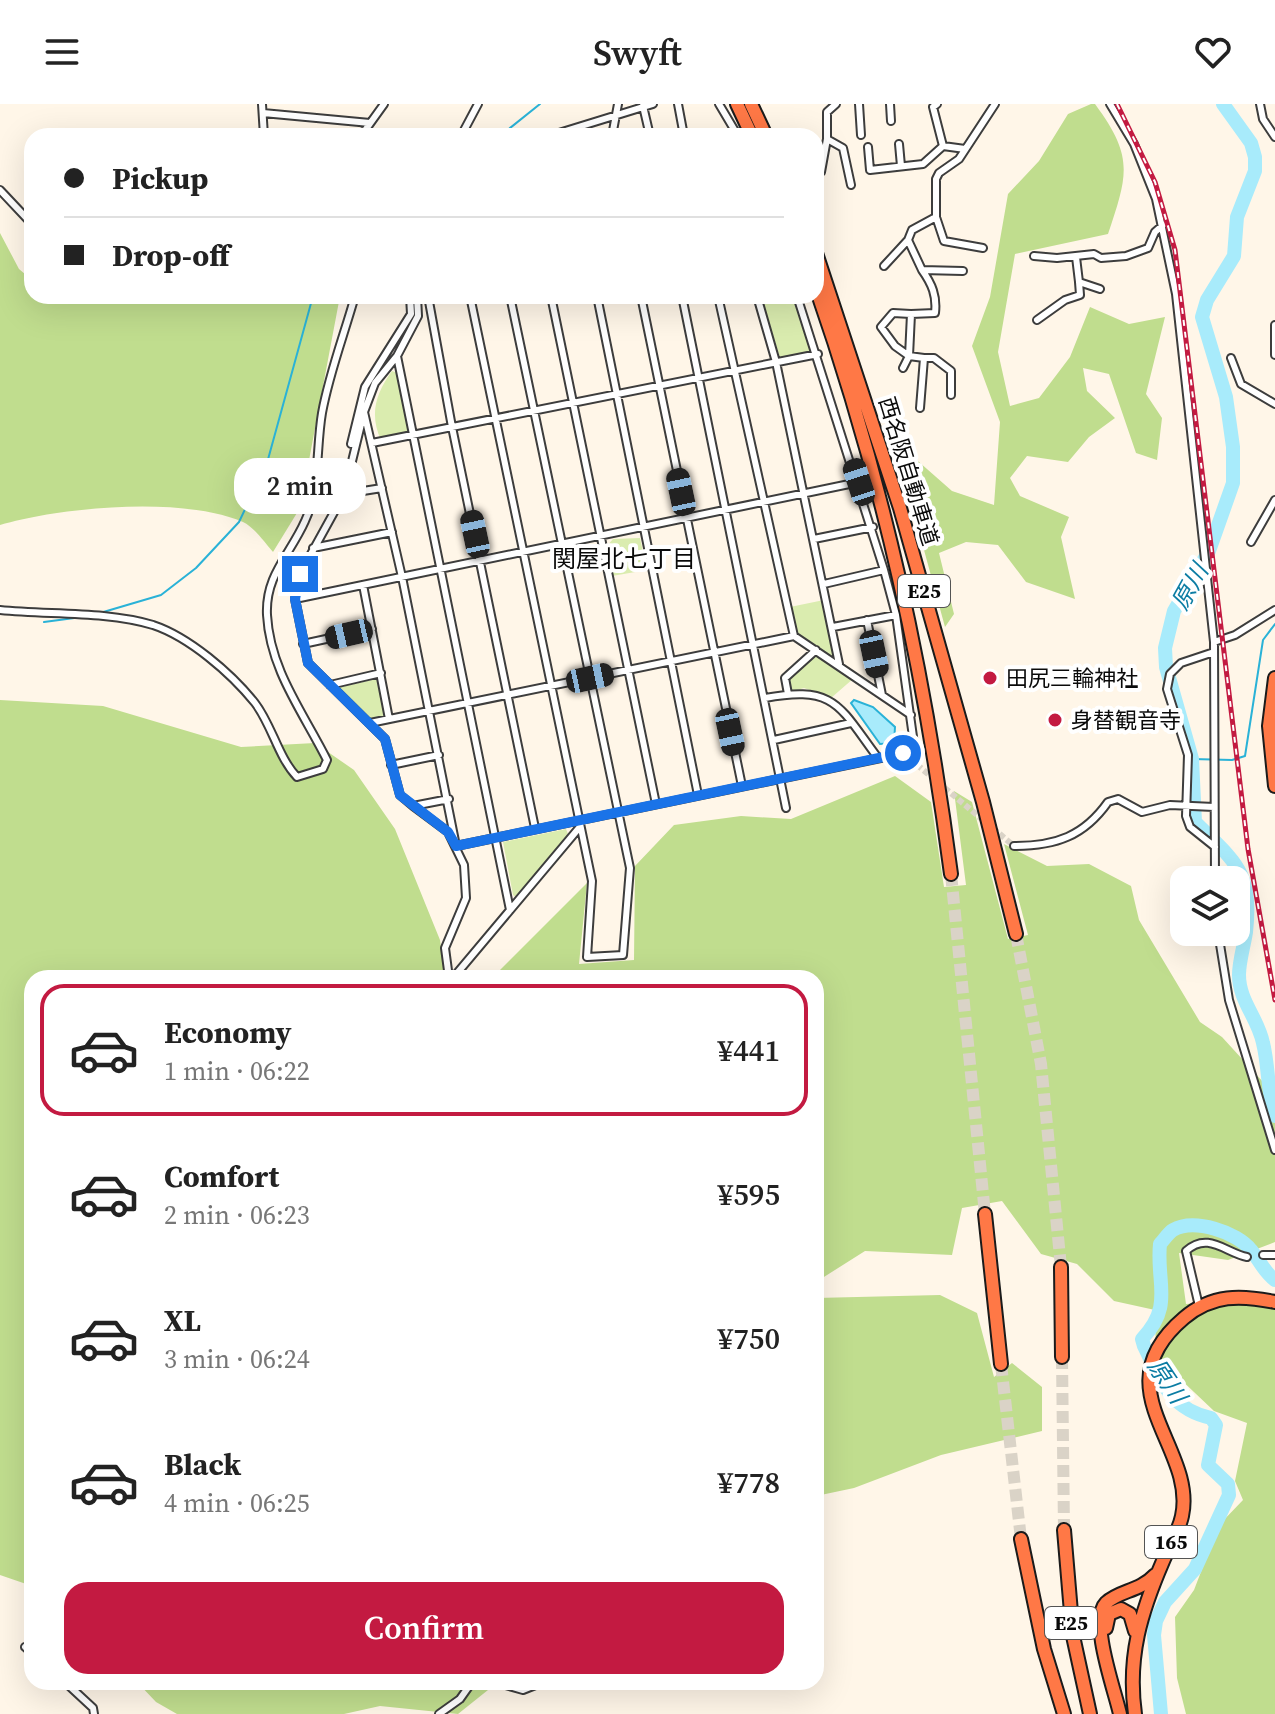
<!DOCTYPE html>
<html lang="en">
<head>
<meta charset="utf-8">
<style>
	:root { --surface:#fff; --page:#f6f6f6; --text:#222; --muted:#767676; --line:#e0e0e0; --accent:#c31a41 }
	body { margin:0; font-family:"Source Serif 4","Noto Sans JP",serif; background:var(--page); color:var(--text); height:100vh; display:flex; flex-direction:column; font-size:30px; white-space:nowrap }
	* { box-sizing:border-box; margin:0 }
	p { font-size:26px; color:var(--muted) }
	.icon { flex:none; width:44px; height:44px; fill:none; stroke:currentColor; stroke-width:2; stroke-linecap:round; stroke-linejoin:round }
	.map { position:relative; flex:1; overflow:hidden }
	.panel { position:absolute; left:24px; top:866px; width:800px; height:720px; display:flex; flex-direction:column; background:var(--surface); border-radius:24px; box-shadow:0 8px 32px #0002 }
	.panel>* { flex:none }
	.guide { position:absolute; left:24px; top:24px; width:800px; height:176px; border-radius:24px; box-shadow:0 8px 32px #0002; display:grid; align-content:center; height:176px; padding:0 40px; background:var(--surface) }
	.controls { position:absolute; left:1170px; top:762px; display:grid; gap:16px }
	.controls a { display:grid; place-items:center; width:80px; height:80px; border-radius:16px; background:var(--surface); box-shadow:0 8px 32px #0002; font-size:40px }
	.end { position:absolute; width:36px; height:36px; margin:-18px; border:10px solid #1a73e8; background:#fff; box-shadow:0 0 0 4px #fff }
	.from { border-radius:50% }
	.bubble { position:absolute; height:56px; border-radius:24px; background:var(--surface); box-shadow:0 8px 32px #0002; font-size:26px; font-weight:600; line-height:56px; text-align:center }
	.car { position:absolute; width:24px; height:48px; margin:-24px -12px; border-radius:10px; box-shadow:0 0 6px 2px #0007; background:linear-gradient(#222 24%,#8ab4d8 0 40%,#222 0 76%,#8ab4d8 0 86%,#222 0) }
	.guide b { display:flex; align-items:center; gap:28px; height:76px; font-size:30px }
	.guide b+b { border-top:2px solid var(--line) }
	.guide i { width:20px; height:20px; background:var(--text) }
	ul { padding:14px 0 0; list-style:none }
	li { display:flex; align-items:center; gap:24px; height:132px; margin:0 16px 12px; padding:0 24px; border:4px solid transparent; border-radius:24px }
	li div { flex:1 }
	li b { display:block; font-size:30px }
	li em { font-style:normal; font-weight:600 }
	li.on { border-color:var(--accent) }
	li>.icon { width:72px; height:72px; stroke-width:1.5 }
	.cta { display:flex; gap:16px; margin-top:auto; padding:16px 40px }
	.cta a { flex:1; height:92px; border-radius:24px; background:var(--accent); color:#fff; font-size:32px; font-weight:600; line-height:92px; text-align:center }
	header { display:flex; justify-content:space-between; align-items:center; height:104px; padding:0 40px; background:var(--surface); font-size:36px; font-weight:600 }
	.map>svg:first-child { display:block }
</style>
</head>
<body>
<header><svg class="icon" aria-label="menu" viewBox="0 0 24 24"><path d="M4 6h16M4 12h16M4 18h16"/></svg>Swyft<svg class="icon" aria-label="heart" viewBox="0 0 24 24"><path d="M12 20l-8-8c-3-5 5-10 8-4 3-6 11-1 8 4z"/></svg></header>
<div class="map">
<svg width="1275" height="1610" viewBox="0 0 1275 1610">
	<rect width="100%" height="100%" fill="#fff6e8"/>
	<!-- green -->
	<path fill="#daecaf" d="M761,192H793L813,248L804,253L780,254Z
		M392,267L398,269L410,330L381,336C369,310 376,289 392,267Z
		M640,434L647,466L612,472L606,443L613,435Z
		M824,496L836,556L797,531L790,503Z
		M817,549L854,574L831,594L804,584L790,588L788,575Z
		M376,575L381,579L386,611L372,616L337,584Z
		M566,725L568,730L517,794L513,791L503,738Z"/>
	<!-- forest -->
	<path fill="#c0dd8e" d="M1091,0H1095C1134,53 1128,70 1108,130L1015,150L998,248L1010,302L1039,294L1070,253L1090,203L1129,220L1165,213L1146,290L1162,314L1157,356L1136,349L1109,270L1083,264L1087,287L1115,314L1089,333L1068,358L1027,352L1010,374L1020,392L1069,413L1061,433L1075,495L1026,478L998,441L966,438L939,449L954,510L945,523L894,336L952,387L994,401L1000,318L972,242L990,193L1008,90L1039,57L1068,10Z
		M0,129L19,165L32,176V192H51L60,199L117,197L128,192H340L300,404L273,448C265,439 254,423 243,418C183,392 61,403 0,421Z
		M0,596L103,602L241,643L315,639L354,666L395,725L440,836L445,874H32V1482L0,1471Z
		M895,672L931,698L944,783L966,781L954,687L972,698L1008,835L1028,831L1004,740L1047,762L1089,760L1131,782L1139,816L1200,918L1222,933L1275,991V1138L1228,1156L1179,1149L1186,1200L1275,1192V1610H1186L1177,1574L1175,1513L1194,1486L1219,1421L1243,1396L1235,1377L1247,1319L1214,1307L1156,1252L1155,1206L1114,1197L1077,1160L1041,1150L1002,1097L962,1104L952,1151L865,1147L816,1178V874H492L587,779L579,860L634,856L635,762L674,721L741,712L791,715Z
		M940,1191L977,1209L994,1273L1012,1259L1042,1283V1327L941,1351L854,1384L816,1392V1194Z
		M137,1578H498L458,1610L380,1602L344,1610H177L156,1598Z"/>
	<!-- water -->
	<path fill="#a8ebfb" stroke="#2ab2d7" stroke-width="2" d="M854,596L873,603L895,623L894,639L880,640L851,599Z"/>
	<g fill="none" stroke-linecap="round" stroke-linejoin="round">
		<!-- stream -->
		<path stroke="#2ab2d7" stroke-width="2" d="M500,32L540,0
			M100,509L161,491L196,464L239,418L267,359L313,192
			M44,518L82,513
			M1192,655L1232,656L1245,652L1263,536L1275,520"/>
		<!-- river -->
		<path stroke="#a8ebfb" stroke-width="14" d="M1223,0L1251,39L1255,53V67L1237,113L1234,152L1207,196L1202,213L1226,293L1233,343V379L1209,447L1174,507L1165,544L1166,563L1192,655L1195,718C1235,758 1253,767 1246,828C1244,842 1239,857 1239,871C1239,897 1258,914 1263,939C1269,963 1267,987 1275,1012
			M1161,1610L1154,1531L1156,1517L1165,1498L1195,1465L1229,1391L1228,1380L1208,1361L1216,1321L1211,1314C1170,1305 1161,1277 1144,1242L1142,1235C1174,1202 1156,1179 1160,1140C1164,1136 1168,1129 1173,1126C1194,1114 1237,1128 1251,1146C1260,1157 1264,1168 1275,1176"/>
		<!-- street-tunnel -->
		<path stroke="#dad3c7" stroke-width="6" stroke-dasharray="6 3" stroke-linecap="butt" d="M903,649L1014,742"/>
		<!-- highway-tunnel -->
		<path stroke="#dad3c7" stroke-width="12" stroke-dasharray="12 6" stroke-linecap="butt" d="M951,770L985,1110
			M1016,830L1041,960L1061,1163
			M1062,1253L1064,1426
			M1001,1260L1021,1435"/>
		<!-- street casing -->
		<g stroke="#3d3d3d" stroke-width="10">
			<path id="street" d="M262,0L264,32
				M678,0L684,32
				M719,0L738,32
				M859,0L861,31
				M890,0L891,17
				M937,0L933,3L943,42
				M1110,0L1134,40L1156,95L1176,190L1214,538L1215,776
				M1260,0L1263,15L1275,33
				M643,2L650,32
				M263,9L370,19
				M361,32L384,0
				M461,32L478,0
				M549,32L653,0
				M612,32L618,0
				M827,35L843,44L851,81
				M899,40L901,62
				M868,43L870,66L923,60L943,42L965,45
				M821,68L827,35V8L836,0
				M0,86L32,120
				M936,113L912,126L908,136L922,166L963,167
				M983,144L944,137L936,113V75L939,69L959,55L995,0
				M1034,152L1057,154L1094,150L1101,154L1126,152L1148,144L1155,128L1163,121
				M1076,153L1079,178L1100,185
				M884,162L908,136
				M428,192L452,323L535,724
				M470,192L592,777L587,853L623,851L630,764L510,192
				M551,192L656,700
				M597,192L698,691
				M641,192L742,682
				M682,192L786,704
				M718,192L794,532
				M757,192L776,258L839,560
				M1037,216L1065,196L1080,191L1079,178
				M1275,221V251
				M397,252L510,806
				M924,254H934L951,267V291
				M1231,254L1241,280L1275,300
				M903,264L909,252L895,242L881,223L893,209L911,210
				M920,304L924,254L909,252L911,210L935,209C937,192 932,180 922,166
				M364,308L402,473L456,742L915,647L896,511L884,466L797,192
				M372,339L818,250
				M351,340L365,283L411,210L410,192
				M344,390L382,384
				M814,435L873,423
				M1251,438L1275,396
				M313,444L392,428
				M824,480L884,466
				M363,481L389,615
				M295,495L859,378
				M0,506C49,511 106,507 153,521C189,533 231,569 255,599C272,621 278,653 297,673L323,665L327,656C303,608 270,566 267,511C265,471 290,451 305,417C320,385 316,344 322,309C329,270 344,231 355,192
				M867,516L882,591
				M833,523L896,511
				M1214,538L1235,531L1275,506
				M303,540L372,525
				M1214,548L1181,559L1170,570L1167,585L1188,651L1186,712L1190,723L1215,743
				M330,581L381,569
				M788,590L785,574L816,546
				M765,594C836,581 839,602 878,654
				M370,619L794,532L911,611
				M774,636L851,619
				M391,661L439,651
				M449,695L413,702L448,728L464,761L466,794L445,844L449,874
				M413,702L400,691L385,635L308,559L295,495L300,470L344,390L364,308L375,279L397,252L418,212L417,192
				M1014,742C1056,742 1084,732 1108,698L1118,695L1142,708L1170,701L1214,703
				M1218,828L1229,896L1275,1046
				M453,874L579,724
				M1263,1151H1275
				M1199,1202L1186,1147C1208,1127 1226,1149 1247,1153
				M25,1543L32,1549
				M65,1578L93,1604L94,1610
				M495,1578L523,1586L543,1578
				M439,1610L460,1595L472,1578"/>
		</g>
		<!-- highway casing -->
		<g stroke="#1b1b1b" stroke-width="16">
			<path id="highway" d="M737,0L752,32
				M751,0L766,32
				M816,149L900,404L983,698L1016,830
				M816,184C884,380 924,565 951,770
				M1275,574L1269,622L1275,682
				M985,1110L1001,1260
				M1061,1163L1062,1253
				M1064,1426L1073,1532L1090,1610
				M1021,1435L1044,1545L1064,1610
				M1106,1524L1109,1510L1121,1505L1130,1510L1135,1527
				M1120,1610C1115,1587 1089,1516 1106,1499C1120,1486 1139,1488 1155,1471
				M1135,1610C1127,1553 1141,1508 1163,1457C1169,1443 1179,1427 1182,1412C1197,1343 1100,1285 1184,1214C1212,1190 1241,1191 1275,1198"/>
		</g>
		<!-- street -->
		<use href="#street" stroke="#fff" stroke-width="6"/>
		<!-- highway -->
		<use href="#highway" stroke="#ff7846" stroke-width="12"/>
		<!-- rail casing -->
		<g stroke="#c31a41" stroke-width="5">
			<path id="rail" d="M1117,0L1155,78L1175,146L1248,745L1275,896"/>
		</g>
		<!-- rail -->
		<use href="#rail" stroke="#fff" stroke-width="2" stroke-dasharray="6" stroke-linecap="butt"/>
	</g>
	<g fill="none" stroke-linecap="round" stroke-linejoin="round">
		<!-- route -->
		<path stroke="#1a73e8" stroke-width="10" d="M300,470L295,495L308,559L385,635L400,691L448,728L456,742L903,649"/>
	</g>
	<!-- markers -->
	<g fill="#c31a41" stroke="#fff" stroke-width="3">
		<circle cx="990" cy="574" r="8"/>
		<circle cx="1055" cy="616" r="8"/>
	</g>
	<g text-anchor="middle" stroke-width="8" stroke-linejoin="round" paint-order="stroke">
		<!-- shield labels -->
		<g fill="#fff" stroke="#545454" stroke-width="2">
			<rect x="898" y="471" width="52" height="32" rx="6"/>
			<rect x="1145" y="1422" width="52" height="32" rx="6"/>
			<rect x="1045" y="1503" width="52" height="32" rx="6"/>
		</g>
		<g font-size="20" font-weight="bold" fill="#0a0a0a">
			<text x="924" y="494">E25</text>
			<text x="1171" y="1445">165</text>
			<text x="1071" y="1526">E25</text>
		</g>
		<!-- street labels -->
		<g font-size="22" fill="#0a0a0a" stroke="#fff">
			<text transform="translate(909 367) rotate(73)" y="8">西名阪自動車道</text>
		</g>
		<!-- poi labels -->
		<g font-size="22" fill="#0a0a0a" stroke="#fff" text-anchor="start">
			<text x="1006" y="582">田尻三輪神社</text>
			<text x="1071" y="624">身替観音寺</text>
		</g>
		<!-- neighbourhood labels -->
		<g font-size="24" fill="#0a0a0a" stroke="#fff">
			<text x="624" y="463">関屋北七丁目</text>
		</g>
		<!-- water labels -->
		<g font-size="24" font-style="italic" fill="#0c7da4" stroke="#fff">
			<text transform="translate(1190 483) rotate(-61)" y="8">原川</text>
			<text transform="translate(1167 1277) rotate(56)" y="8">原川</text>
		</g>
	</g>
</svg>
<div class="controls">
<a><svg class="icon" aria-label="layers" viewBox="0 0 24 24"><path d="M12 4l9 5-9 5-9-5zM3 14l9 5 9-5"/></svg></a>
</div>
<i class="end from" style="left:903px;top:649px"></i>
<i class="end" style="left:300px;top:470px"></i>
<div class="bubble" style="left:234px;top:354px;width:132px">2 min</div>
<i class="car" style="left:859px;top:378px;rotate:342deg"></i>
<i class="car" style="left:681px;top:388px;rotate:348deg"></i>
<i class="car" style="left:475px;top:430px;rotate:348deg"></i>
<i class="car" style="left:349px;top:530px;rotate:257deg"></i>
<i class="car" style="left:874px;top:550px;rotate:168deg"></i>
<i class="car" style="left:590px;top:574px;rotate:78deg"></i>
<i class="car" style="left:730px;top:628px;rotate:168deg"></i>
<div class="guide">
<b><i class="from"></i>Pickup</b>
<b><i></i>Drop-off</b>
</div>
<section class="panel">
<ul>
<li class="on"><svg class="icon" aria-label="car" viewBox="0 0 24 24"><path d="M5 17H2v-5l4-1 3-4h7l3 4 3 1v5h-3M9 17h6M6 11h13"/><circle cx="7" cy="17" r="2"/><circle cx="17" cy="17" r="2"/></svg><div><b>Economy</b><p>1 min · 06:22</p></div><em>¥441</em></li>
<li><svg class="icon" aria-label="car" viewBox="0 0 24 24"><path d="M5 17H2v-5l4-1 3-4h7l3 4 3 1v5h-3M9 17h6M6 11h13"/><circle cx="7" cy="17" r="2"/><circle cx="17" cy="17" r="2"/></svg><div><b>Comfort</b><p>2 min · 06:23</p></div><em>¥595</em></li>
<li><svg class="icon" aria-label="car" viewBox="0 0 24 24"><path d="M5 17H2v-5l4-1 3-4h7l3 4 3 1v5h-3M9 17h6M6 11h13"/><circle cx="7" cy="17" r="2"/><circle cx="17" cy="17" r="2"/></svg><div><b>XL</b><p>3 min · 06:24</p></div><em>¥750</em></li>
<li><svg class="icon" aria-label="car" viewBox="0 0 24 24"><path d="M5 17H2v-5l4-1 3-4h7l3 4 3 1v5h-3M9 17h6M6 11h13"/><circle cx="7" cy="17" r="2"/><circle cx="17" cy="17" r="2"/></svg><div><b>Black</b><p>4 min · 06:25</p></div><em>¥778</em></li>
</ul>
<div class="cta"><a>Confirm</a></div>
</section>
</div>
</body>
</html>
